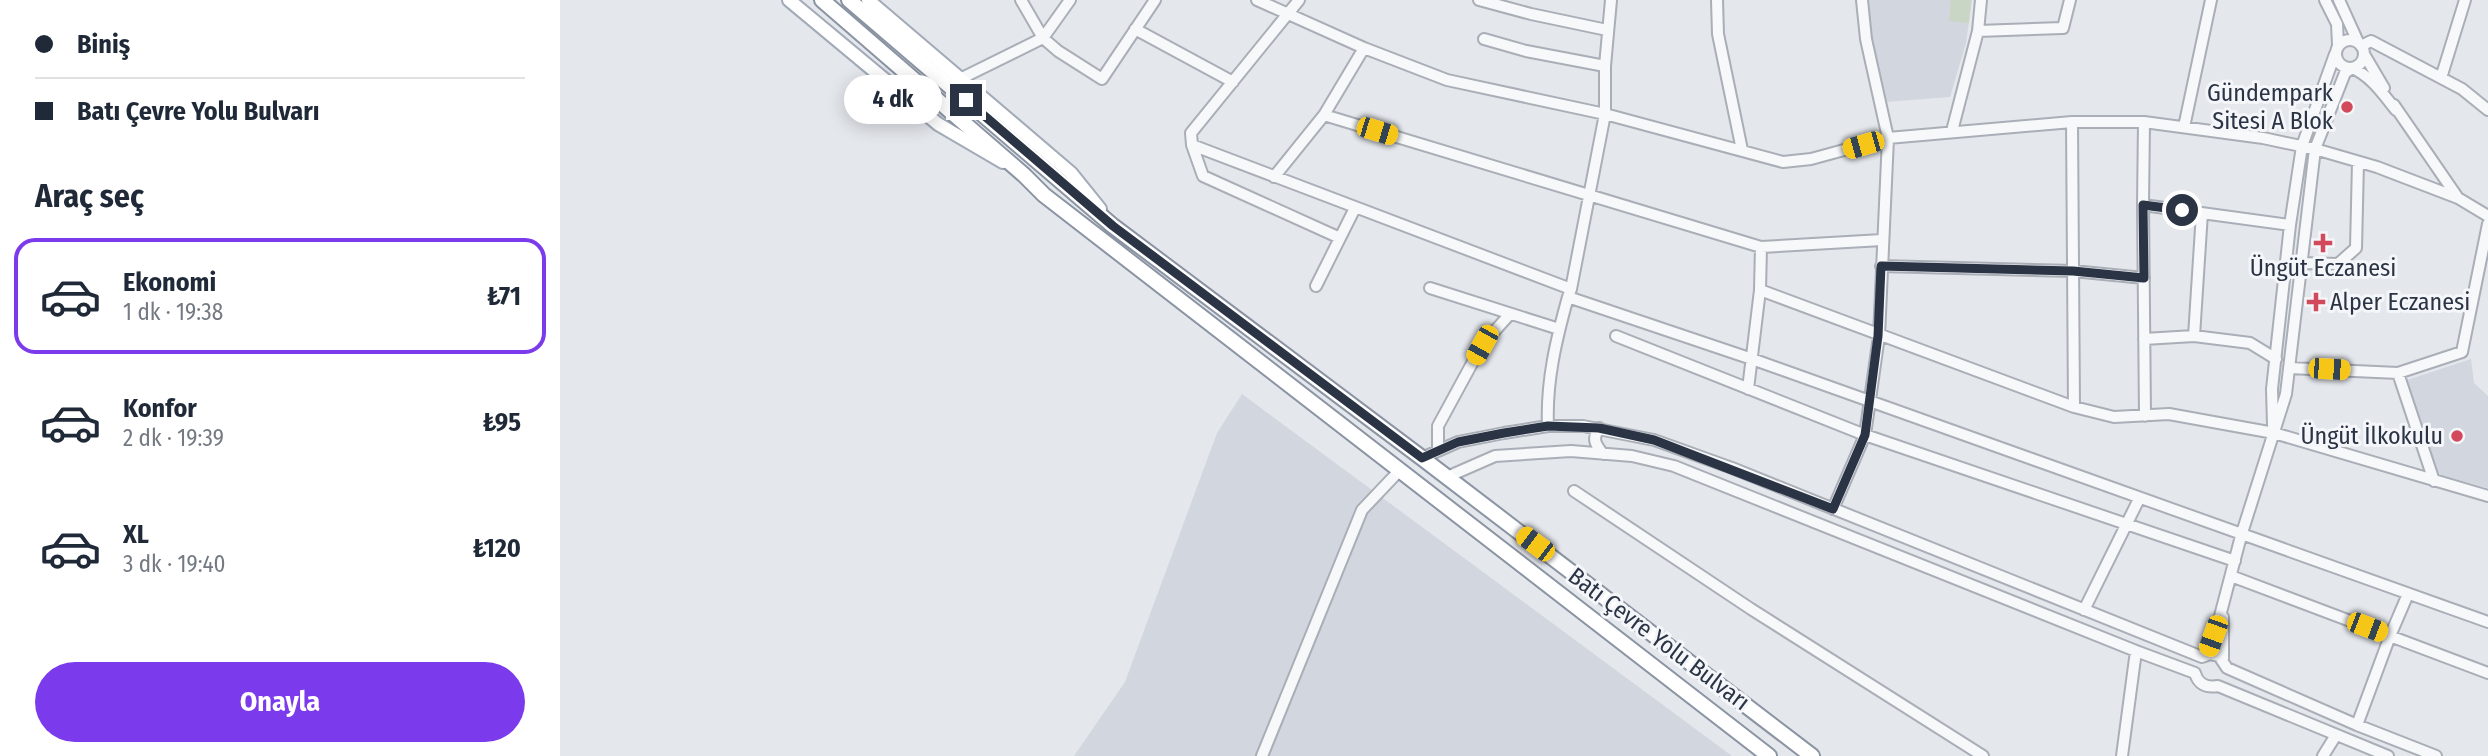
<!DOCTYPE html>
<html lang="tr">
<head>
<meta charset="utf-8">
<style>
	:root { --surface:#fff; --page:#f2f2f3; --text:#1f2937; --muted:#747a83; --line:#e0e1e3; --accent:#7c3aed }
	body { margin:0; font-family:"Fira Sans Condensed",sans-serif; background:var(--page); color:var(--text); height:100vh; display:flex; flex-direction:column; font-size:26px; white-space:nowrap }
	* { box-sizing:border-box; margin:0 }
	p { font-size:23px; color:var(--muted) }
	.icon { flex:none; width:38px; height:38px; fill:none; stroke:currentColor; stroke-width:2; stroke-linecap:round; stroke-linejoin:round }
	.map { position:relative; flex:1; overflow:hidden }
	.sheet { display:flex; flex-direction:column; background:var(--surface); width:560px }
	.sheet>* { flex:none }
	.hud { display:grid; align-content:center; height:154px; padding:0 35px; background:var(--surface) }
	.end { position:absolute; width:32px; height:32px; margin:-16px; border:9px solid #2b3445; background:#fff; box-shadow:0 0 0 4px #fff }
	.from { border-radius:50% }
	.bubble { position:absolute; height:49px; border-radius:24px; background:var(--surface); box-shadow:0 4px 18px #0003; font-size:23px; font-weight:700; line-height:49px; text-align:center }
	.car { position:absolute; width:21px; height:42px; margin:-21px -10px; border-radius:9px; box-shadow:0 0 5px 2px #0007; background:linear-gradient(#f5c518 24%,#345 0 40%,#f5c518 0 76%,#345 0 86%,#f5c518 0) }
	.hud b { display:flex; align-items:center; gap:24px; height:66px; font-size:26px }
	.hud b+b { border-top:2px solid var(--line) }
	.hud i { width:18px; height:18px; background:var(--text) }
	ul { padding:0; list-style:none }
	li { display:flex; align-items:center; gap:21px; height:116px; margin:0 14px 10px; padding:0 21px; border:4px solid transparent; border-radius:21px }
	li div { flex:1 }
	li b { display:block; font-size:26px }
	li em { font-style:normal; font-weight:700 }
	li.active { border-color:var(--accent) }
	li>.icon { width:63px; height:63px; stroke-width:1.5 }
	h2 { padding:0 35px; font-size:32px; line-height:84px }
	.primary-button { display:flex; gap:14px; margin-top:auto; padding:14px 35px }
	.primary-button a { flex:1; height:80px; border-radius:42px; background:var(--accent); color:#fff; font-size:28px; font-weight:700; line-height:80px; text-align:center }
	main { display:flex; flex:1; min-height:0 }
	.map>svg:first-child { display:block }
</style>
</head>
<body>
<main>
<section class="sheet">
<div class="hud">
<b><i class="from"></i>Biniş</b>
<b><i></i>Batı Çevre Yolu Bulvarı</b>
</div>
<h2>Araç seç</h2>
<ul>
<li class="active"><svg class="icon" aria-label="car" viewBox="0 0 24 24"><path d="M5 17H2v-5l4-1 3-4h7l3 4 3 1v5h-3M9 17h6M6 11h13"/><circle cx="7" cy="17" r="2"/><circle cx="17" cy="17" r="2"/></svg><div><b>Ekonomi</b><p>1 dk · 19:38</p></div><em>₺71</em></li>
<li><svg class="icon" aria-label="car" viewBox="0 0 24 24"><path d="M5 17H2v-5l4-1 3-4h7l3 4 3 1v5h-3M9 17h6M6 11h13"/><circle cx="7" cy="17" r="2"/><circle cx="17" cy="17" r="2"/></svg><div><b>Konfor</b><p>2 dk · 19:39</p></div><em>₺95</em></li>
<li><svg class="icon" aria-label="car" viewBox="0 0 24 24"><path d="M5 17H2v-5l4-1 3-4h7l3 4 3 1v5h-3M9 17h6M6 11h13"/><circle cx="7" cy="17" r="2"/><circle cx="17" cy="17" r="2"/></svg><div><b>XL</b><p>3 dk · 19:40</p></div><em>₺120</em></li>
</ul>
<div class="primary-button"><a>Onayla</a></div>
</section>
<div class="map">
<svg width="1928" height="756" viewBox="0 0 1928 756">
	<rect width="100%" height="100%" fill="#e4e7ec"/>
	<!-- built -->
	<path fill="#d2d6de" d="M1306,0H1412L1406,43L1390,97L1325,102L1309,40Z
		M1911,359L1914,383L1928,396V488L1879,475L1847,380Z
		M682,394L1172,756H514L565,682L657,433Z"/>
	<!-- green -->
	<path fill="#c9d6c5" d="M1391,0H1411L1409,23L1389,21Z"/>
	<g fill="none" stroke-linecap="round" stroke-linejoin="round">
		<!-- minor casing -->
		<g stroke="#a9aeb7" stroke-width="14">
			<path id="minor" d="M461,0L483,38L498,51L542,79L595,0
				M697,0L804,48L887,80L1045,114L1223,162L1251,159L1328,138L1512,122H1584L1703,138L1755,149L1817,167L1898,198L1928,216
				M739,0L631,133L632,145L643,176L780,238
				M919,0L971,14L1047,30
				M1157,0L1158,34L1182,150
				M1765,0L1777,24L1778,45
				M1779,0L1798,42
				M575,29L673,82
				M1418,31L1503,28L1510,0
				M924,39L966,51L1045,66
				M1776 54a14 14 0 1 1 28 0a14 14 0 1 1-28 0Z
				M1801,46L1811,41L1902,89L1928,110
				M1804,54L1824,88
				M402,78L483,38L510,0
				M1881,78L1905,0
				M1834,105L1898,198
				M764,115L1201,247L1322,240
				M1512,122L1514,407
				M1584,122L1583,205L1585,416
				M1624,127L1651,0
				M1392,131L1418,31L1421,0
				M632,145L1011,289L1008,297L1192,359L1928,622
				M714,177L764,115L804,48
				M1583,205L1730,225
				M1742,263L1778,264L1796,248L1798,162
				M1321,266L1513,271L1584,278
				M756,286L795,208
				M870,288L999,329
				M1011,289L1045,114V66L1051,0
				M1200,290L1514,407L1554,417L1609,414L1714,433L1928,496
				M1056,336L1305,435L1675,561
				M1634,336L1642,213
				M1584,339L1634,336L1690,343L1716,359
				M1729,368L1838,373L1902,352L1928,224
				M1838,373L1874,481
				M1188,389L1200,290L1201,247
				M1713,425L1712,389L1730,225L1742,146L1775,54
				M988,426C986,382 996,340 1008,297
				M1039,428C1032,439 1035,444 1043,454
				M878,451V426L922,345L950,314
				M862,458L898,442L944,433L988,426H1023L1094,440L1172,468L1642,657L1650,654L1659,656L1667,668L1797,725L1876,756
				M887,477L935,456L1011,451L1072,456L1114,466L1576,651L1635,673C1638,684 1646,688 1658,686L1828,756
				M1014,491L1191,609L1423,756
				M1273,509L1305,435L1319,336L1328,138L1306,39L1302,0
				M1671,576L1928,673
				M1524,610L1579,499
				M1663,617V659
				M1646,655L1660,616L1681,536L1726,394L1755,149L1785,73L1792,68C1811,76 1823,94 1836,110
				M1797,725L1830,636L1848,594
				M702,756L802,510L840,470
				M1562,756L1576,651
				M1763,756L1776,735"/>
		</g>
		<!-- major casing -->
		<g stroke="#a3abb8" stroke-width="16">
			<path id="major" d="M229,0L378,124L443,162
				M308,0L511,173L540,209"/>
		</g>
		<!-- highway casing -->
		<g stroke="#8b94a3" stroke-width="18">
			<path id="highway" d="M262,0L464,175L484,195L1209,756
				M289,0L553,226L862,458L1252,756"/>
		</g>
		<!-- minor -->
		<use href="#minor" stroke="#f7f8fa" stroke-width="10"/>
		<!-- major -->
		<use href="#major" stroke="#fff" stroke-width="12"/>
		<!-- highway -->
		<use href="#highway" stroke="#fff" stroke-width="14"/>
	</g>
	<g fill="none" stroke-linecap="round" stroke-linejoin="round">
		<!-- route -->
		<path stroke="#2b3445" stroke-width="9" d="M406,100L553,226L862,458L898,442L944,433L988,426L1039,428L1094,440L1273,509L1305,435L1318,336L1321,266L1513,271L1584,278L1583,205L1622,210"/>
	</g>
	<!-- markers -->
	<g fill="#d1495b" stroke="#f4f6f9" stroke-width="2.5">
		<circle cx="1787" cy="107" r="7"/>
		<path d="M1759.5 232.5h7v7h7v7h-7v7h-7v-7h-7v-7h7z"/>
		<path d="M1752.5 291.5h7v7h7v7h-7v7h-7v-7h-7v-7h7z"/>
		<circle cx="1897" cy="436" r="7"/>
	</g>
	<g text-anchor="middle" stroke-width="6" stroke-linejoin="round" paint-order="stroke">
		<!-- poi labels -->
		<g font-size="24" fill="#2b3445" stroke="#f4f6f9" text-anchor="end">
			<text x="1773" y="101">Gündempark<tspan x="1773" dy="28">Sitesi A Blok</tspan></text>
			<text x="1763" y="276" text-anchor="middle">Üngüt Eczanesi</text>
			<text x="1770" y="310" text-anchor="start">Alper Eczanesi</text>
			<text x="1883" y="444">Üngüt İlkokulu</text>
		</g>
		<!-- street labels -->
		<g font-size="24" fill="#2b3445" stroke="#f4f6f9">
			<text transform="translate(1099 639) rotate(37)" y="8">Batı Çevre Yolu Bulvarı</text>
		</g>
	</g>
</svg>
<i class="end from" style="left:1622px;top:210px"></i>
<i class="end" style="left:406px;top:100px"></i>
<div class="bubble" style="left:284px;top:75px;width:98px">4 dk</div>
<i class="car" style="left:817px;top:131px;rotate:107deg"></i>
<i class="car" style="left:1303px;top:145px;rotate:254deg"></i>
<i class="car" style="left:922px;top:345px;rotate:209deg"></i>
<i class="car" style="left:1769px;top:369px;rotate:93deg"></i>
<i class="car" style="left:975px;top:544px;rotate:307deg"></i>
<i class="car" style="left:1807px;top:627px;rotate:111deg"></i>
<i class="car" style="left:1653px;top:636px;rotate:200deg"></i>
</div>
</main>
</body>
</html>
